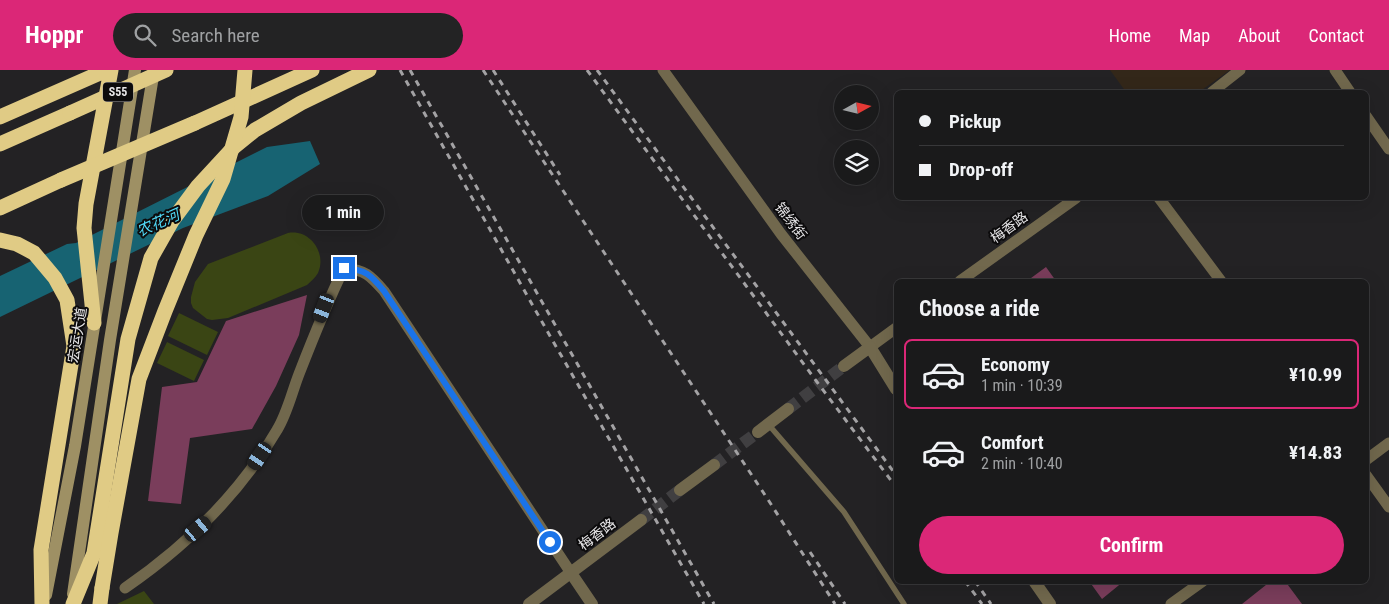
<!DOCTYPE html>
<html lang="en">
<head>
<meta charset="utf-8">
<style>
	:root { --surface:#1a1a1b; --page:#232324; --text:#f1f3f6; --muted:#9fa1a3; --line:#38383a; --accent:#db2777 }
	body { margin:0; font-family:"Roboto Condensed","Noto Sans SC",sans-serif; background:var(--page); color:var(--text); height:100vh; display:flex; flex-direction:column; font-size:19px; white-space:nowrap }
	* { box-sizing:border-box; margin:0 }
	p { font-size:16px; color:var(--muted) }
	.icon { flex:none; width:28px; height:28px; fill:none; stroke:currentColor; stroke-width:2; stroke-linecap:round; stroke-linejoin:round }
	.map { position:relative; flex:1; overflow:hidden }
	.panel { position:absolute; left:894px; top:209px; width:475px; height:305px; display:flex; flex-direction:column; background:var(--surface); border-radius:8px; box-shadow:0 5px 20px #0002,0 0 0 1px var(--line) }
	.panel>* { flex:none }
	.hud { position:absolute; left:894px; top:20px; width:475px; height:110px; border-radius:8px; box-shadow:0 5px 20px #0002,0 0 0 1px var(--line); display:grid; align-content:center; height:110px; padding:0 25px; background:var(--surface) }
	.needle { width:32px; rotate:82deg }
	.tools { position:absolute; left:834px; top:15px; display:grid; gap:10px }
	.tools a { display:grid; place-items:center; width:45px; height:45px; border-radius:50%; background:var(--surface); box-shadow:0 5px 20px #0002,0 0 0 1px var(--line); font-size:25px }
	.end { position:absolute; width:22px; height:22px; margin:-11px; border:6px solid #1a73e8; background:#fff; box-shadow:0 0 0 2px #fff }
	.from { border-radius:50% }
	.bubble { position:absolute; height:35px; border-radius:18px; background:var(--surface); box-shadow:0 5px 20px #0002,0 0 0 1px var(--line); font-size:16px; font-weight:700; line-height:35px; text-align:center }
	.car { position:absolute; width:15px; height:30px; margin:-15px -8px; border-radius:6px; box-shadow:0 0 4px 1px #0007; background:linear-gradient(#222 24%,#8ab4d8 0 40%,#222 0 76%,#8ab4d8 0 86%,#222 0) }
	.hud b { display:flex; align-items:center; gap:18px; height:48px; font-size:19px }
	.hud b+b { border-top:1px solid var(--line) }
	.hud i { width:12px; height:12px; background:var(--text) }
	ul { padding:0; list-style:none }
	li { display:flex; align-items:center; gap:15px; height:70px; margin:0 10px 8px; padding:0 15px; border:2px solid transparent; border-radius:8px }
	li div { flex:1 }
	li b { display:block; font-size:19px }
	li em { font-style:normal; font-weight:700 }
	li.selected { border-color:var(--accent) }
	li>.icon { width:45px; height:45px; stroke-width:1.5 }
	h2 { padding:0 25px; font-size:22px; line-height:60px }
	.button { display:flex; gap:10px; margin-top:auto; padding:10px 25px }
	.button a { flex:1; height:58px; border-radius:30px; background:var(--accent); color:#fff; font-size:20px; font-weight:700; line-height:58px; text-align:center }
	header { display:flex; align-items:center; gap:30px; box-sizing:border-box; height:70px; padding:0 25px; background:var(--accent); color:#fff }
	header strong { font-size:24px }
	nav { display:flex; gap:28px; margin-inline-start:auto; font-size:18px }
	.search { width:350px; height:45px; background:var(--page); display:flex; align-items:center; gap:12px; box-sizing:border-box; padding:0 18px; border-radius:28px; color:var(--muted); font-size:19px }
	.map>svg:first-child { display:block }
</style>
</head>
<body>
<header>
<strong>Hoppr</strong>
<div class="search"><svg class="icon" aria-label="search" viewBox="0 0 24 24"><circle cx="10" cy="10" r="6"/><path d="M15 15l6 6"/></svg>Search here</div>
<nav><a>Home</a><a>Map</a><a>About</a><a>Contact</a></nav>
</header>
<div class="map">
<svg width="1389" height="534" viewBox="0 0 1389 534">
	<rect width="100%" height="100%" fill="#232224"/>
	<!-- education -->
	<path fill="#332719" d="M1110,0H1230L1199,22H1126Z"/>
	<!-- green -->
	<path fill="#3a4514" d="M288,163C310,159 327,183 318,203C315,208 311,211 307,215L228,248L212,250L207,249L193,238L191,233V227L195,212L208,194Z
		M179,243L218,262L207,285L168,266Z
		M167,272L204,290L194,311L157,293Z
		M144,521L154,534H117Z"/>
	<!-- water -->
	<path fill="#176372" d="M310,71L320,94L268,126L183,158L0,247V206L67,174L76,173L267,77Z"/>
	<!-- building -->
	<path fill="#7a3d5b" d="M1046,197L1056,211H1027Z
		M307,225L299,265L276,316L252,359L190,368L181,434L148,431L162,317L197,312L226,251Z
		M1089,511H1124L1102,529Z
		M1271,511H1285L1302,534H1242Z"/>
	<g fill="none" stroke-linecap="round" stroke-linejoin="round">
		<!-- tertiary-tunnel -->
		<path stroke="#403f41" stroke-width="12" stroke-dasharray="12 6" stroke-linecap="butt" d="M788,339L844,296
			M714,395L758,362
			M641,450L680,420"/>
		<!-- service -->
		<path stroke="#71684d" stroke-width="5.5" d="M768,354L844,442L904,534"/>
		<!-- minor -->
		<path stroke="#71684d" stroke-width="11" d="M663,0L781,164L870,277L896,258
			M1335,0L1350,22
			M1212,22L1240,0
			M1366,46L1389,79
			M1159,128L1221,211
			M960,211L1076,128
			M1366,390L1389,373
			M1366,405L1389,437
			M125,518C186,476 239,425 277,360C287,344 292,322 299,304C313,268 327,233 344,198C365,200 370,205 384,221L571,503
			M1171,534L1203,511"/>
		<!-- tertiary -->
		<path stroke="#71684d" stroke-width="12" d="M844,296L870,277L896,319
			M758,362L788,339
			M680,420L714,395
			M571,503L592,534
			M1034,511L1050,534
			M529,534L641,450"/>
		<!-- secondary -->
		<path stroke="#9e9064" stroke-width="12" d="M73,524L110,270L154,0
			M46,525L75,376L135,0"/>
		<!-- motorway -->
		<path stroke="#e0cb85" stroke-width="15" d="M0,47L107,0
			M195,53L312,0
			M0,74L70,43
			M0,138L61,110
			M0,170L17,174L34,183L55,208L67,230L74,276L41,480L42,534
			M94,253L84,158L86,134L111,0
			M73,534L94,483L128,269L151,188L172,151L198,116L234,77L255,60L301,33L369,0
			M100,534L102,518"/>
		<!-- rail -->
		<path stroke="#a3a2a4" stroke-width="3" stroke-dasharray="6 6" stroke-linecap="butt" d="M400,0L550,266L704,534
			M410,0L714,534
			M483,0L767,428L835,534
			M493,0L560,105
			M587,0L817,312L896,417
			M597,0L896,405
			M810,482L845,534
			M965,511L982,534
			M975,511L991,534"/>
		<!-- motorway-bridge -->
		<path stroke="#e0cb85" stroke-width="15" d="M70,43L166,0
			M61,110L195,53
			M102,518L111,463L139,309L165,241L196,165L223,109L241,47L245,0"/>
	</g>
	<g fill="none" stroke-linecap="round" stroke-linejoin="round">
		<!-- route -->
		<path stroke="#1a73e8" stroke-width="6" d="M344,198C366,200 370,204 384,221L550,472"/>
	</g>
	<g text-anchor="middle" stroke-width="4" stroke-linejoin="round" paint-order="stroke">
		<!-- shield labels -->
		<rect fill="#0c0b0c" stroke="#a5a4a6" stroke-width="1" x="103" y="12.5" width="30" height="19" rx="4"/>
		<g font-size="12" font-weight="bold" fill="#e7e6e8">
			<text x="118" y="26">S55</text>
		</g>
		<!-- street labels -->
		<g font-size="14" fill="#e7e6e8" stroke="#0c0b0c">
			<text transform="translate(791 151) rotate(53)" y="5">锦绣街</text>
			<text transform="translate(1009 157) rotate(-36)" y="5">梅香路</text>
			<text transform="translate(77 265) rotate(-81)" y="5">宏运大道</text>
			<text transform="translate(597 464) rotate(-37)" y="5">梅香路</text>
		</g>
		<!-- water labels -->
		<g font-size="15" font-style="italic" fill="#50d8f6" stroke="#0c0b0c">
			<text transform="translate(158 153) rotate(-24)" y="5">农花河</text>
		</g>
	</g>
</svg>
<div class="tools">
<a><svg class="needle" viewBox="-14 -14 28 28"><path d="M0-13l5 13h-10z" fill="#e53935"/><path d="M0 13l5-13h-10z" fill="#9fa1a3"/></svg></a>
<a><svg class="icon" aria-label="layers" viewBox="0 0 24 24"><path d="M12 4l9 5-9 5-9-5zM3 14l9 5 9-5"/></svg></a>
</div>
<i class="end from" style="left:550px;top:472px"></i>
<i class="end" style="left:344px;top:198px"></i>
<div class="bubble" style="left:302px;top:125px;width:82px">1 min</div>
<i class="car" style="left:324px;top:238px;rotate:201deg"></i>
<i class="car" style="left:260px;top:386px;rotate:214deg"></i>
<i class="car" style="left:198px;top:459px;rotate:50deg"></i>
<div class="hud">
<b><i class="from"></i>Pickup</b>
<b><i></i>Drop-off</b>
</div>
<section class="panel">
<h2>Choose a ride</h2>
<ul>
<li class="selected"><svg class="icon" aria-label="car" viewBox="0 0 24 24"><path d="M5 17H2v-5l4-1 3-4h7l3 4 3 1v5h-3M9 17h6M6 11h13"/><circle cx="7" cy="17" r="2"/><circle cx="17" cy="17" r="2"/></svg><div><b>Economy</b><p>1 min · 10:39</p></div><em>¥10.99</em></li>
<li><svg class="icon" aria-label="car" viewBox="0 0 24 24"><path d="M5 17H2v-5l4-1 3-4h7l3 4 3 1v5h-3M9 17h6M6 11h13"/><circle cx="7" cy="17" r="2"/><circle cx="17" cy="17" r="2"/></svg><div><b>Comfort</b><p>2 min · 10:40</p></div><em>¥14.83</em></li>
</ul>
<div class="button"><a>Confirm</a></div>
</section>
</div>
</body>
</html>
